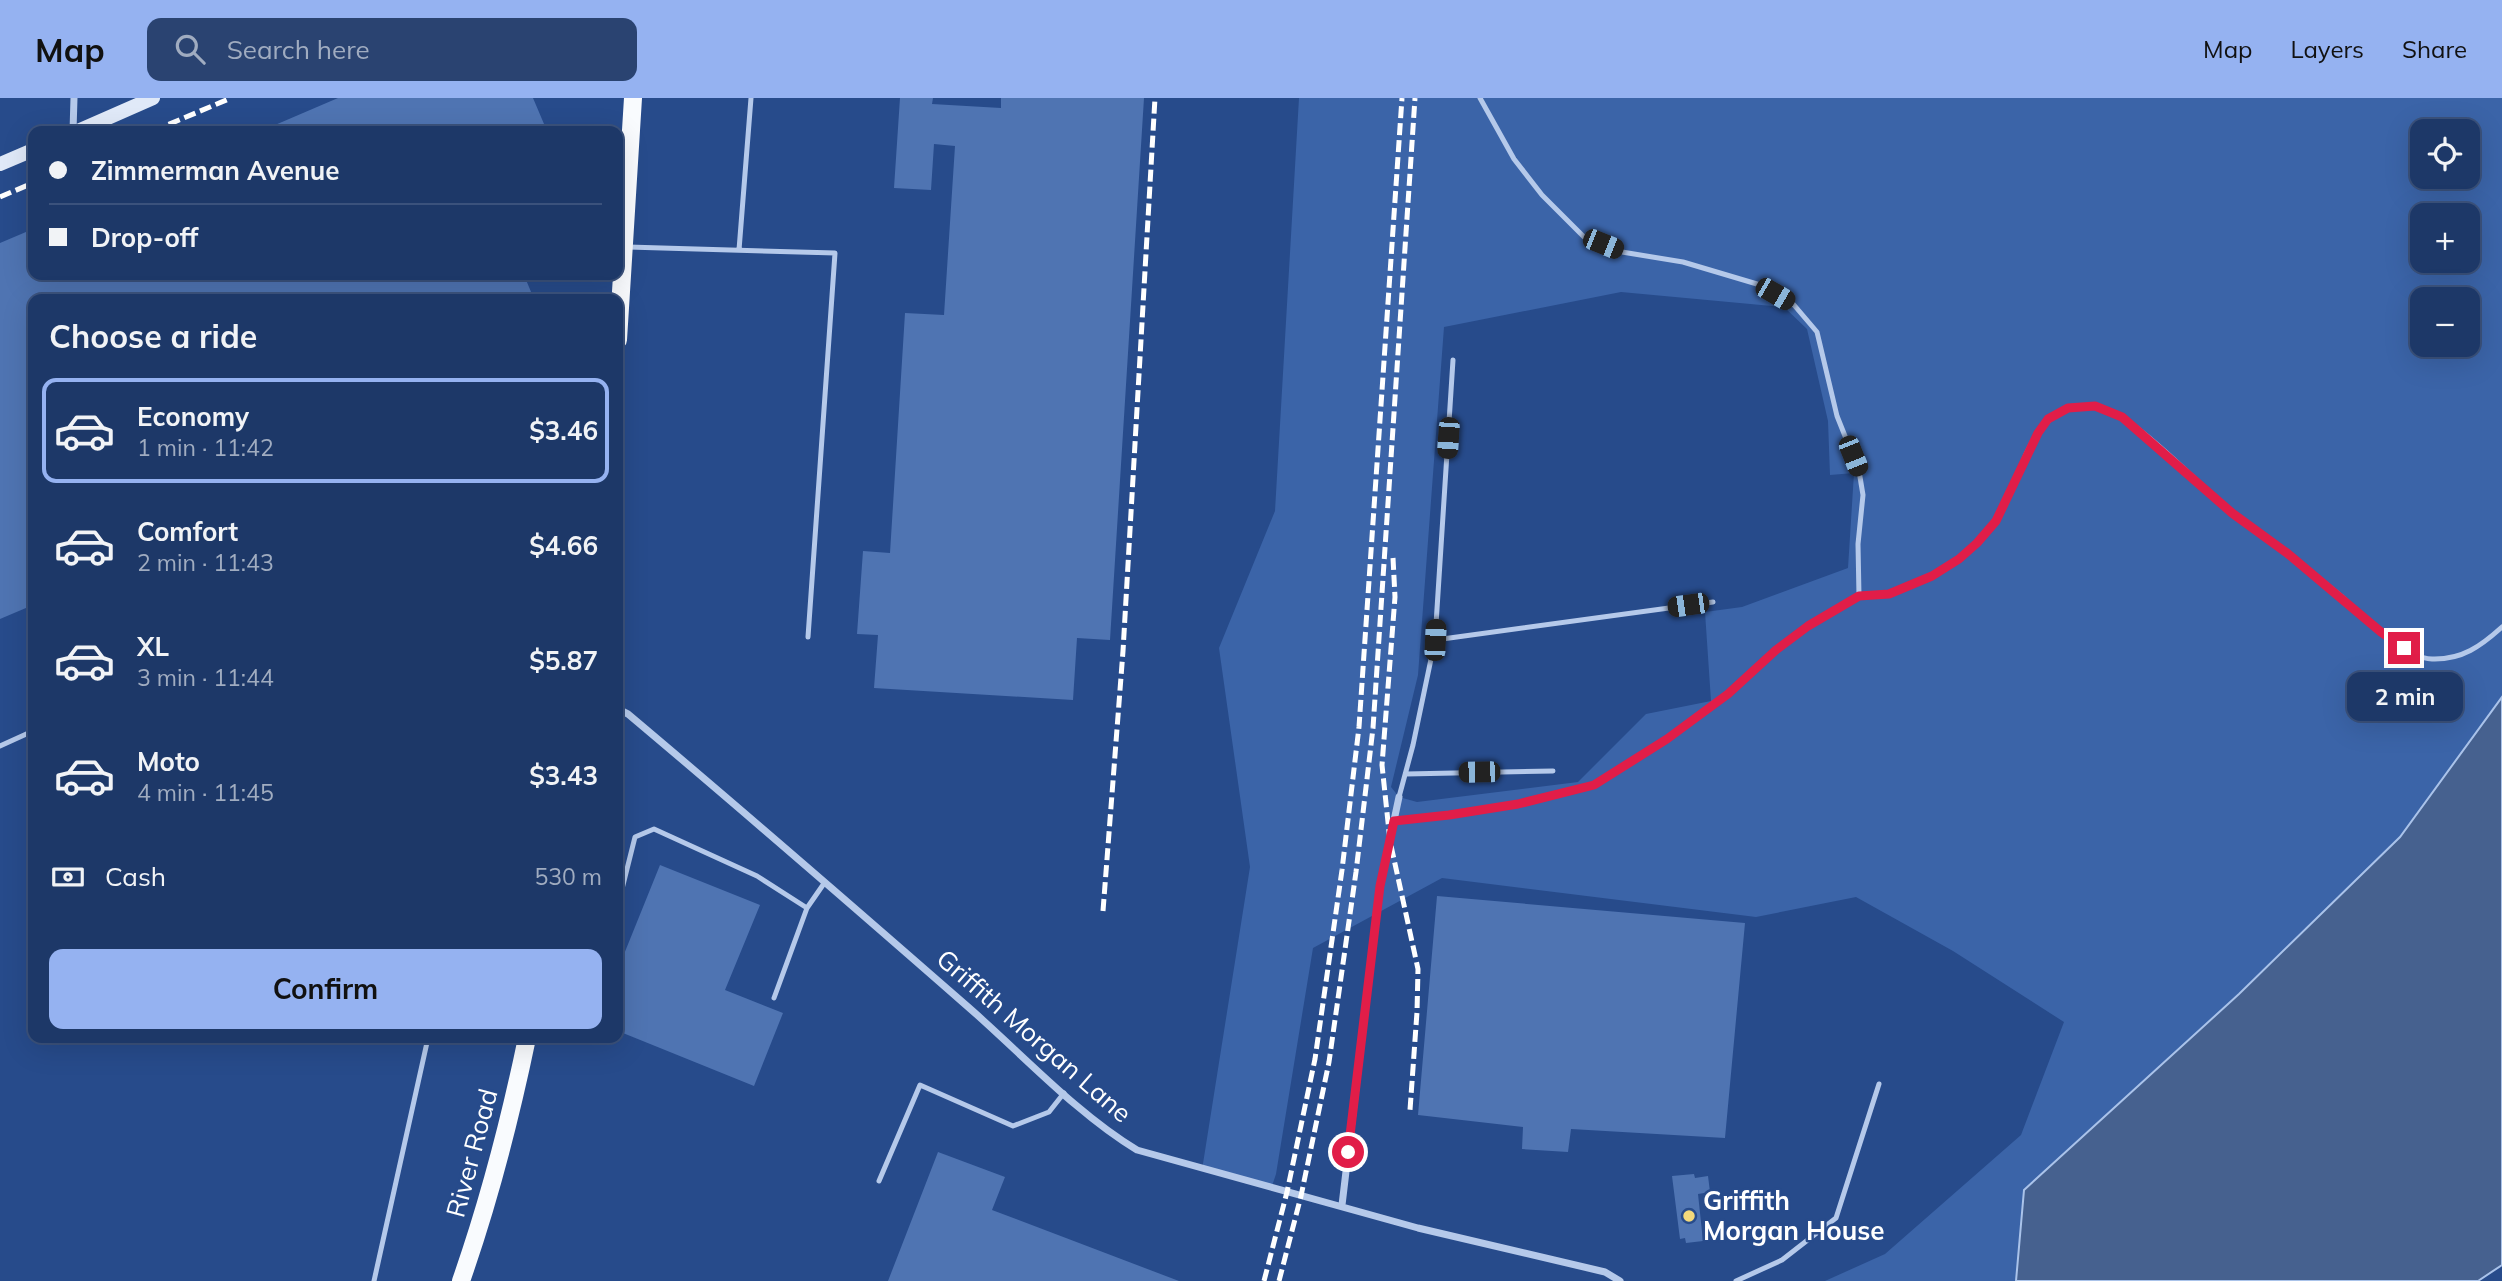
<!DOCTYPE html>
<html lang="en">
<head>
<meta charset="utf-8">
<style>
	:root { --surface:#1d3868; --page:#2a4371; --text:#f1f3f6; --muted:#a0acc0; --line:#3b527c; --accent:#95b2f1 }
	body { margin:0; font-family:Mulish,sans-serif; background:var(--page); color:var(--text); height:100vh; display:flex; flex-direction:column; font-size:26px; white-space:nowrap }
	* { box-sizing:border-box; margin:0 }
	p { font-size:23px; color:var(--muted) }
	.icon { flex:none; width:38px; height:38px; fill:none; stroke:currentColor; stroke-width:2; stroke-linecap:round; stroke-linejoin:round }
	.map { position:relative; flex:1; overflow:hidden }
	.sheet { position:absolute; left:28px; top:196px; width:595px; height:749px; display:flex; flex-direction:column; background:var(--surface); border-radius:14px; box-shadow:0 7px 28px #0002,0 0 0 2px var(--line) }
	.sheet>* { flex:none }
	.hud { position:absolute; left:28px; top:28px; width:595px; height:154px; border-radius:14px; box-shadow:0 7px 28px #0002,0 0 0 2px var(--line); display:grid; align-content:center; height:154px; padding:0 21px; background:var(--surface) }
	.controls { position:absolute; left:2410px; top:21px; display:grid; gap:14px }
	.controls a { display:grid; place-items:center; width:70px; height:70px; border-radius:14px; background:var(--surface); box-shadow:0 7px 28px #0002,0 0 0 2px var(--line); font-size:35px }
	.end { position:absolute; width:32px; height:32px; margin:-16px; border:9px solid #e11d48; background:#fff; box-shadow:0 0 0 4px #fff }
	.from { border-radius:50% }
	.bubble { position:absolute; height:49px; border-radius:14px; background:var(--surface); box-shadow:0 7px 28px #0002,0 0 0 2px var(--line); font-size:23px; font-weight:700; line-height:49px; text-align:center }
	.car { position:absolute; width:21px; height:42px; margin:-21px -10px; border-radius:9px; box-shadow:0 0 5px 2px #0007; background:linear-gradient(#222 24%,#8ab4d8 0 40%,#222 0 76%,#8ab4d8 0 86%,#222 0) }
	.hud b { display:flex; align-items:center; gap:24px; height:66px; font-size:26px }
	.hud b+b { border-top:2px solid var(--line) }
	.hud i { width:18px; height:18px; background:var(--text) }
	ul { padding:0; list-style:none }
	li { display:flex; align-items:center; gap:21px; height:105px; margin:0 14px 10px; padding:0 7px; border:4px solid transparent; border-radius:14px }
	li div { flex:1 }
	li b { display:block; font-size:26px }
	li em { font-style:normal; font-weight:700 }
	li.selected { border-color:var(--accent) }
	li>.icon { width:63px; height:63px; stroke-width:1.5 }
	h2 { padding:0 21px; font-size:32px; line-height:84px }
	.pay { display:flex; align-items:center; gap:18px; height:77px; padding:0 21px; font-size:26px }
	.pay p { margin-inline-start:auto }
	.primary-button { display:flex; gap:14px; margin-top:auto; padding:14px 21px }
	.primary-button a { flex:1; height:80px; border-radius:14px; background:var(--accent); color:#111; font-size:28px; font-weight:700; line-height:80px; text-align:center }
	header { display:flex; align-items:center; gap:42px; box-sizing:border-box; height:98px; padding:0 35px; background:var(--accent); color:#111 }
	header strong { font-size:33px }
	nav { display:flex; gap:38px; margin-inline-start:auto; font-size:24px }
	.search { width:490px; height:63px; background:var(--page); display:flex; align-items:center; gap:18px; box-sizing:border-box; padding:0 24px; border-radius:14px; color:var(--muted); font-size:26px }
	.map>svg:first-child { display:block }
</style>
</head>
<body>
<header>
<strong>Map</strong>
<div class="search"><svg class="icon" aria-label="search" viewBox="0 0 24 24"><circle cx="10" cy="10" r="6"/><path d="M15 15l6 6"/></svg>Search here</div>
<nav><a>Map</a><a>Layers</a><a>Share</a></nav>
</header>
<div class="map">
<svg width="2502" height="1183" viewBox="0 0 2502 1183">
	<rect width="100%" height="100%" fill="#274b8b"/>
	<!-- green -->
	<path fill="#3b64a8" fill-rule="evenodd" d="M1299,0H2502V599L2400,739L2239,896L2024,1092L2016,1183H1825L1885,1156L2021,1037L2064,924L1953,853L1856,799L1756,819L1442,780L1313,850L1276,1076L1271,1091L1202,1072L1250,769L1219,550L1275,413ZM2422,33H2468V79H2422ZM2422,117H2468V163H2422ZM1621,194L1784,209L1807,231L1828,323L1830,377L1854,375L1848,470L1742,509L1705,514L1711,603L1646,616L1578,684L1417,704L1399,699L1391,689L1418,577L1444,229ZM2422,201H2468V247H2422Z"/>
	<!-- water -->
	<path fill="#46618f" stroke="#aac3ea" stroke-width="2" d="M2502,599V1167L2478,1183H2016L2024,1092L2239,896L2400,739Z"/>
	<!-- building -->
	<path fill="#4f74b2" d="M338,0H533L547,33H261Z
		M900,0H933L932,6L1001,10V0H1144L1110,542L1077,540L1073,602L874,590L878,537L857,536L863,453L890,455L905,215L944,217L955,48L934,46L931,92L894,90Z
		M33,131V177H524L534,201H33V507L0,521V145Z
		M660,767L760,807L725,892L783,915L754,988L618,933V871Z
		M1437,798L1745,825L1725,1040L1571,1031L1568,1054L1522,1051L1523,1029L1418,1017Z
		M938,1054L1005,1079L992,1112L1179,1183H888Z
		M1694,1076L1695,1080L1708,1078L1710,1094L1698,1096L1703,1143L1686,1145L1685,1140L1680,1141L1672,1078Z"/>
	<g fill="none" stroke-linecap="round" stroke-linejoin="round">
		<!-- lane -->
		<path stroke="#b5c9ea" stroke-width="5" d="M628,149L835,155L808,539
			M739,152L751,0
			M1859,498C1869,498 1881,498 1890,495C1931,483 1968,459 1994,425C2023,388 2023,314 2081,309C2086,309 2092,307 2096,308C2136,317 2199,388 2233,415C2269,444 2307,469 2342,499C2363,518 2403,560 2432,561C2462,562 2481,548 2502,529
			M1435,542L1713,504
			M0,648L33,633
			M1406,676L1553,673
			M1399,699L1413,647L1435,542L1453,262
			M1394,723L1449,717L1518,706L1594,687L1667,641L1728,596L1776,552L1808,528L1859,498L1858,446L1863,397L1859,373L1837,318L1817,234L1794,207L1757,186L1683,164L1622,154L1584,139L1542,97L1514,61L1480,0
			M618,807L635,739L654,731L757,778L807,810L825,784
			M774,900L807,810
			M879,1083L920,987L1013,1028L1049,1014L1064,995
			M374,1183L428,940
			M1736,1183L1782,1162L1836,1120L1879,986"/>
		<!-- street -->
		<path stroke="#b5c9ea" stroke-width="7" d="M73,33L74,0
			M618,611L628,616C742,712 855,810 967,908C1021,955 1077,1016 1137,1052L1418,1130L1605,1174L1620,1183
			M1342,1107L1380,788L1399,699"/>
		<!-- secondary -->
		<path stroke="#e0e9f8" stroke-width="14" d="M78,33L153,0
			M0,66L33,52"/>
		<!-- primary -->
		<path stroke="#f9fbfe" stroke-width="18" d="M618,242L633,0
			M461,1183C489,1103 510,1022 527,940"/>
		<!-- rail -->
		<path stroke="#fff" stroke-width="5" stroke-dasharray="12 5" stroke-linecap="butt" d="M153,33L231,0
			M0,99L33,85
			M1393,460L1395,499L1382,667L1390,743L1418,871L1417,914L1410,1012
			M1103,813L1123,553L1155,0
			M1264,1183L1287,1094L1315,961L1342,772L1359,629L1402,0
			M1279,1183L1301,1098L1329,964L1356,774L1373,630L1415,0"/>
	</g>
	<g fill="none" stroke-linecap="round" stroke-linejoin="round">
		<!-- route -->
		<path stroke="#e11d48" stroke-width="9" d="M1348,1054L1380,788L1394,723L1449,717L1518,706L1594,687L1667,641L1728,596L1776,552L1808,528L1859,498L1889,496L1932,478L1959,461L1977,445L1996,423L2038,335L2048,321L2068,310L2095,308L2122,319L2232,415L2287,455L2381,534L2404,550"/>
	</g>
	<!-- markers -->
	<circle fill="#f3d97b" stroke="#274b8b" stroke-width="2.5" cx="1689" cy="1118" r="7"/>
	<g text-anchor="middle" stroke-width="5" stroke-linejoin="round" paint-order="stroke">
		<!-- street labels -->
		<g font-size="26" fill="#fff" stroke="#274b8b">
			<text transform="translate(1034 938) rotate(41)" y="9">Griffith Morgan Lane</text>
			<text transform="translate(472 1055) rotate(-75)" y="9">River Road</text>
		</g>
		<!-- poi labels -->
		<g font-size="26" font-weight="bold" fill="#fff" stroke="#274b8b" text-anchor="start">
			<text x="1703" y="1112">Griffith<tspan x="1703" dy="30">Morgan House</tspan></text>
		</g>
	</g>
</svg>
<div class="controls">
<a><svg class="icon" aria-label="locate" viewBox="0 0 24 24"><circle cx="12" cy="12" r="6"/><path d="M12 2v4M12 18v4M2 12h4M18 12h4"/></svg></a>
<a>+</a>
<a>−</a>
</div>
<i class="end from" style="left:1348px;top:1054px"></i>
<i class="end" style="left:2404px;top:550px"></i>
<div class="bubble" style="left:2347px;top:574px;width:116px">2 min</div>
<i class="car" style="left:1603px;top:146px;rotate:112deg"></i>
<i class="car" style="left:1775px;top:196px;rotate:120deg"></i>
<i class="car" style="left:1448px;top:340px;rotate:184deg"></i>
<i class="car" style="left:1853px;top:358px;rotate:158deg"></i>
<i class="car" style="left:1688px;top:507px;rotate:262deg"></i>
<i class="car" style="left:1435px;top:542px;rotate:3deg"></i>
<i class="car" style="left:1479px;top:674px;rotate:269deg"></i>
<div class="hud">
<b><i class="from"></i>Zimmerman Avenue</b>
<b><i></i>Drop-off</b>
</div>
<section class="sheet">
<h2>Choose a ride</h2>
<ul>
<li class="selected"><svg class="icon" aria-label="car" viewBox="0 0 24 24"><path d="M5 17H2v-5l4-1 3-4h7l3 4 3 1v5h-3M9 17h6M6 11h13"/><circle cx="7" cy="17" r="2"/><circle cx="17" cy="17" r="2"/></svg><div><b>Economy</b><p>1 min · 11:42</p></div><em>$3.46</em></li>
<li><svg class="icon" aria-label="car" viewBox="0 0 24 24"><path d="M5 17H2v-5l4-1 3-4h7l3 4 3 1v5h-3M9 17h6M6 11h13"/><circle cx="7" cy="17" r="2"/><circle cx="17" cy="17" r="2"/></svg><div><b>Comfort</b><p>2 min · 11:43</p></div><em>$4.66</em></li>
<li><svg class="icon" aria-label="car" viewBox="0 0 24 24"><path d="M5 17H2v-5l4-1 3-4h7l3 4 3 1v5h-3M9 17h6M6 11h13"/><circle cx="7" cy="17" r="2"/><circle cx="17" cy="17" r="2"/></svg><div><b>XL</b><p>3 min · 11:44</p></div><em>$5.87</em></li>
<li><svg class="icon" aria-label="car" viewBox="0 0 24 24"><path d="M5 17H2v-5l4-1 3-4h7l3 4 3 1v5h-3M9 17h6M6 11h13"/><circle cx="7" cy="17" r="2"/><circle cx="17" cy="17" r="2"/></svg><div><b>Moto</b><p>4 min · 11:45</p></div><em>$3.43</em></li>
</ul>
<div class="pay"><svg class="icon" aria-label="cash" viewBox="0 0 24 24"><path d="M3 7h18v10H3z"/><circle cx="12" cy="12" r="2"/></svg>Cash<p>530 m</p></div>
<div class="primary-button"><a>Confirm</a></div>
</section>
</div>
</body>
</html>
